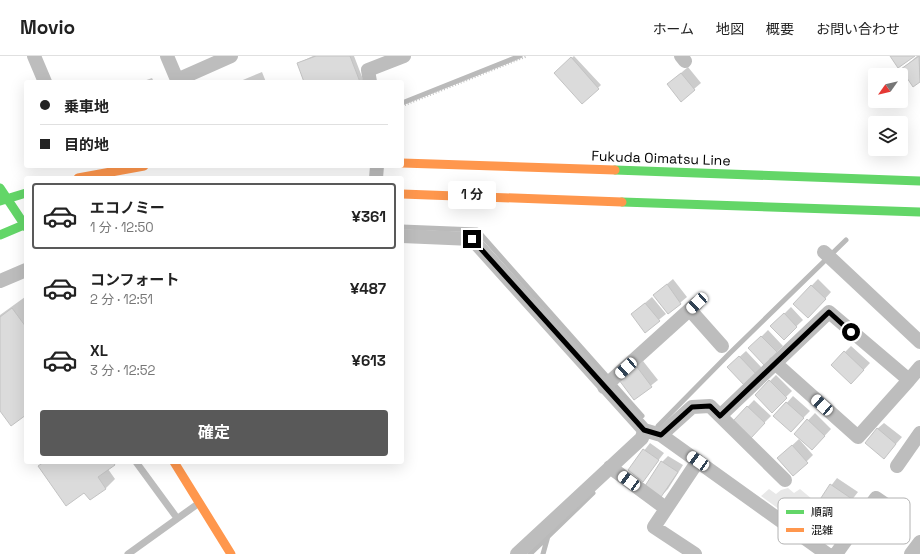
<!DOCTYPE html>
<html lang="ja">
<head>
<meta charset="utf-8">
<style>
	:root { --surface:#fff; --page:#f2f2f2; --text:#222; --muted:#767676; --line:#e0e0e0; --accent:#595959 }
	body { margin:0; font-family:"Space Grotesk","Noto Sans JP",sans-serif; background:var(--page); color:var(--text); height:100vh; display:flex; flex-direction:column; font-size:15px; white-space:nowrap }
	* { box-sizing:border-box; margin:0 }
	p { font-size:13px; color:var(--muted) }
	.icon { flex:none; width:22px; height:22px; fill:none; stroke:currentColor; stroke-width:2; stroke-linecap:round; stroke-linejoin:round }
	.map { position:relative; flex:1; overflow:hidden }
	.details { position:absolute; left:24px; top:120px; width:380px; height:288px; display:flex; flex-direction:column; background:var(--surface); border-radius:4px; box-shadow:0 4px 16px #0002 }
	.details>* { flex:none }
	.banner { position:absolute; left:24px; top:24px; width:380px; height:88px; border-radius:4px; box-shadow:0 4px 16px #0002; display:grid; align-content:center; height:88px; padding:0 16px; background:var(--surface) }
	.needle { width:26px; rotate:236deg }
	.fabs { position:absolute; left:868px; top:12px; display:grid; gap:8px }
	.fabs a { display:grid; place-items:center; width:40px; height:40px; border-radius:4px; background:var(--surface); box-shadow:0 4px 16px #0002; font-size:20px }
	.end { position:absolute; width:18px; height:18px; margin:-9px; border:5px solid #000; background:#fff; box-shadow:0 0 0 2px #fff }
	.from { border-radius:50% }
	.bubble { position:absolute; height:28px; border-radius:4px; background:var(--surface); box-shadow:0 4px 16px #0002; font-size:13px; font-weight:700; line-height:28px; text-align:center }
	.car { position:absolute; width:12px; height:24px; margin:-12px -6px; border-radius:5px; box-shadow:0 0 3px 1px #0007; background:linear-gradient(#fff 24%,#345 0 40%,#fff 0 76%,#345 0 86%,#fff 0) }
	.banner b { display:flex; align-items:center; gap:14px; height:38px; font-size:15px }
	.banner b+b { border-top:1px solid var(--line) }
	.banner i { width:10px; height:10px; background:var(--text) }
	ul { padding:7px 0 0; list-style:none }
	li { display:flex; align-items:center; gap:12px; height:66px; margin:0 8px 6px; padding:0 8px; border:2px solid transparent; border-radius:4px }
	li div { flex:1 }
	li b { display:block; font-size:15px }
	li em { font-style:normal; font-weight:700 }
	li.current { border-color:var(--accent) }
	li>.icon { width:36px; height:36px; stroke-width:1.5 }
	.cta { display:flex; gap:8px; margin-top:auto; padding:8px 16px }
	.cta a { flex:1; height:46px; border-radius:4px; background:var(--accent); color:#fff; font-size:16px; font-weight:700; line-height:46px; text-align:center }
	header { display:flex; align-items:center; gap:24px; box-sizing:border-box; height:56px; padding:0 20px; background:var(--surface); border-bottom:1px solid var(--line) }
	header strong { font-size:19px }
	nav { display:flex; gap:22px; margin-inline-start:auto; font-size:14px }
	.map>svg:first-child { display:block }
</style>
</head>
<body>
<header>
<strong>Movio</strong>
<nav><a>ホーム</a><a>地図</a><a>概要</a><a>お問い合わせ</a></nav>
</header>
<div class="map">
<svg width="920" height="498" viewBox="0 0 920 498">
	<rect width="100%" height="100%" fill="#fff"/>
	<!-- green -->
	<path fill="#e8e8e8" d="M788,432L794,437L800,433L812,443L798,467L761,440L769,433L776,438L781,434Z"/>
	<!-- shadow -->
	<path fill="#0003" d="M313,0H354L364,26H305L298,7Z
		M574,0L601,29L582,47L555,17Z
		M917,0H920V25L914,29L902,13Z
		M688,11L701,27L694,33L668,28Z
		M262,16L266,26H238Z
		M152,22L154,26H141Z
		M673,223L687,241L668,257L654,239Z
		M818,223L831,236L814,255L794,248Z
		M25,241L26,242V358L0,353V259Z
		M652,241L666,258L645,275L632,258Z
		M791,251L803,264L784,282L772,270Z
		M768,274L783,290L765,308L750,292Z
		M851,290L870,307L858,320L845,296Z
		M746,295L762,312L756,319L735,305Z
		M643,305L658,324L634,343L626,320Z
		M776,319L792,335L772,355L756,339Z
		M793,340L810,355L797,368L775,360Z
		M754,344L771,360L751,380L734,365Z
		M815,357L831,373L818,387L795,378Z
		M884,367L902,381L890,395L877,373Z
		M799,383L813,399L793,419L785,396Z
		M650,387L664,397L643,424L629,414Z
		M668,400L683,409L668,433L661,440L662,406Z
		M44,406H117L108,413L115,423L106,432L90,443L85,435L40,410Z
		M837,422L858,436L841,458L820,444Z"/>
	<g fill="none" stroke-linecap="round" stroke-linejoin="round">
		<!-- stream -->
		<path stroke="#bababa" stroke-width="5" d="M402,47L520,0
			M402,171L477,174L642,360
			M658,370L730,297L846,184
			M530,498L593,437
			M543,498L548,480"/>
	</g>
	<!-- building -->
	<path fill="#dbdbdb" stroke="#c3c3c3" d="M316,0H350L360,26H304L297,7Z
		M890,0H915L898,12Z
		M919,0L920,26L913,31L901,13Z
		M571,1L599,33L582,48L554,17Z
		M681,17L695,34L681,46L667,28Z
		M667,228L681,248L668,258L653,239Z
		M811,229L826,243L808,262L793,248Z
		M645,247L660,265L645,277L631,258Z
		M12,252L26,271V359L11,370L0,355V261Z
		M784,257L797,271L784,284L770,270Z
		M761,280L778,297L765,310L748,292Z
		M844,295L864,314L851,328L831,309Z
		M739,300L757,319L745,330L727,311Z
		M637,311L652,331L634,344L619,324Z
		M769,324L787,342L772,357L755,339Z
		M786,346L804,362L791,376L773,360Z
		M747,350L765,367L751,382L733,365Z
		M807,363L825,380L812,394L794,378Z
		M877,372L896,388L884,403L865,387Z
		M792,389L808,407L793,420L777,402Z
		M643,393L659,404L643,426L628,414Z
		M661,405L678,416L661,441L645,430Z
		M44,406H113L115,409L98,421L106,433L90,444L84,437L66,450L38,410Z
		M830,428L852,443L841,459L819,445Z"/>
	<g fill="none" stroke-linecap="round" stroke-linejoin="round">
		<!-- path -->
		<path stroke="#c2c2c2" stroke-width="2.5" stroke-dasharray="1 2" stroke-linecap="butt" d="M402,50L527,0"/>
		<!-- lane -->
		<path stroke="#bdbdbd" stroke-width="7" d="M136,406L177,462
			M128,498L199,447"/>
		<!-- street -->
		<path stroke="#bdbdbd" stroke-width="14" d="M34,0L45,26
			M167,0L178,26
			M681,0L685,5
			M177,24L231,0
			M370,26L368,14L404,0
			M376,122L377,110
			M402,180L472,183L644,374L661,379L827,498
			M824,196L920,286
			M0,225L26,214
			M690,254L722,290
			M909,324L920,311
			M604,331L697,247
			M720,360L829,256L909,324L858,381L775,307
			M661,379L692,351L710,350L785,424
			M897,410L920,377
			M610,411L660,448
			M517,498L642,382L644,374
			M695,498L654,471L698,405
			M836,498L876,442L901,459
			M911,498L920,486"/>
		<!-- fast -->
		<path stroke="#63d668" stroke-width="9" d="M615,114L920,125
			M0,132L26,171
			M0,145L26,137
			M622,146L920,156
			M0,179L26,168"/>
		<!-- slow -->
		<path stroke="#ff974d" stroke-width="9" d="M402,107L615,114
			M78,122L144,110
			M402,138L622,146
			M174,406L231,498"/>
	</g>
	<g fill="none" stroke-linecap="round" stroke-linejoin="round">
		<!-- route -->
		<path stroke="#000" stroke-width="5" d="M472,183L644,374L661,379L692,351L710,350L720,360L829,256L851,276"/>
	</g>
	<g text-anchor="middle" stroke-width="3" stroke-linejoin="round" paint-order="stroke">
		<!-- street labels -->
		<g font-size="14" fill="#000" stroke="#fff">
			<text transform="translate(661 102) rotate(2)" y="5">Fukuda Oimatsu Line</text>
		</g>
	</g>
	<!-- legend -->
	<rect x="778" y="442" width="132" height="46" rx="6" fill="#fff" stroke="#b2b2b2" stroke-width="1"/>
	<rect x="786" y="454" width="18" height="4" fill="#63d668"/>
	<rect x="786" y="472" width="18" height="4" fill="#ff974d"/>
	<g font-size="11" fill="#000">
		<text x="811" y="460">順調</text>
		<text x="811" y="478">混雑</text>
	</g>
</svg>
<div class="fabs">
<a><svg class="needle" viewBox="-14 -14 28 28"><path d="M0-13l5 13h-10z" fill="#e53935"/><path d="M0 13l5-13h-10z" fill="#767676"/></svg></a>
<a><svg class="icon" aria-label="layers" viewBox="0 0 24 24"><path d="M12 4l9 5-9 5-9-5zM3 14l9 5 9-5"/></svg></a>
</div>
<i class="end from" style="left:851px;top:276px"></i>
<i class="end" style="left:472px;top:183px"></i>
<div class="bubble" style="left:448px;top:125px;width:48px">1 分</div>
<i class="car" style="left:697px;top:247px;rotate:227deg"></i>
<i class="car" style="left:626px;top:312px;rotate:228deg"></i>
<i class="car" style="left:822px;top:349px;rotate:312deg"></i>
<i class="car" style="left:698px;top:405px;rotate:305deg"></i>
<i class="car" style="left:629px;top:425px;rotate:306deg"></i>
<div class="banner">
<b><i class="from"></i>乗車地</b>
<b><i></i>目的地</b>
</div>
<section class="details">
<ul>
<li class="current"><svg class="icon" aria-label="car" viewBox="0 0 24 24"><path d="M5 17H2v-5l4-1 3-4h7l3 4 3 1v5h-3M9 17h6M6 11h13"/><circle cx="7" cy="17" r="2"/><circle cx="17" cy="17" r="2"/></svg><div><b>エコノミー</b><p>1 分 · 12:50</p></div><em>¥361</em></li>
<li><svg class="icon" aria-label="car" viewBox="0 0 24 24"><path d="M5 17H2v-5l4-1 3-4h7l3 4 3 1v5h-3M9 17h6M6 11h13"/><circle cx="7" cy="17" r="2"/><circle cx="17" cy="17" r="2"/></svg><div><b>コンフォート</b><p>2 分 · 12:51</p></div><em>¥487</em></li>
<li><svg class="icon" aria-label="car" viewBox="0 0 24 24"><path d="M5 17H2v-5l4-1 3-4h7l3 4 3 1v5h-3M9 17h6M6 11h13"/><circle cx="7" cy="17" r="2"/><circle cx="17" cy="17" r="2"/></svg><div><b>XL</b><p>3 分 · 12:52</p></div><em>¥613</em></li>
</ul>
<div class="cta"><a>確定</a></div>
</section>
</div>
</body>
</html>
